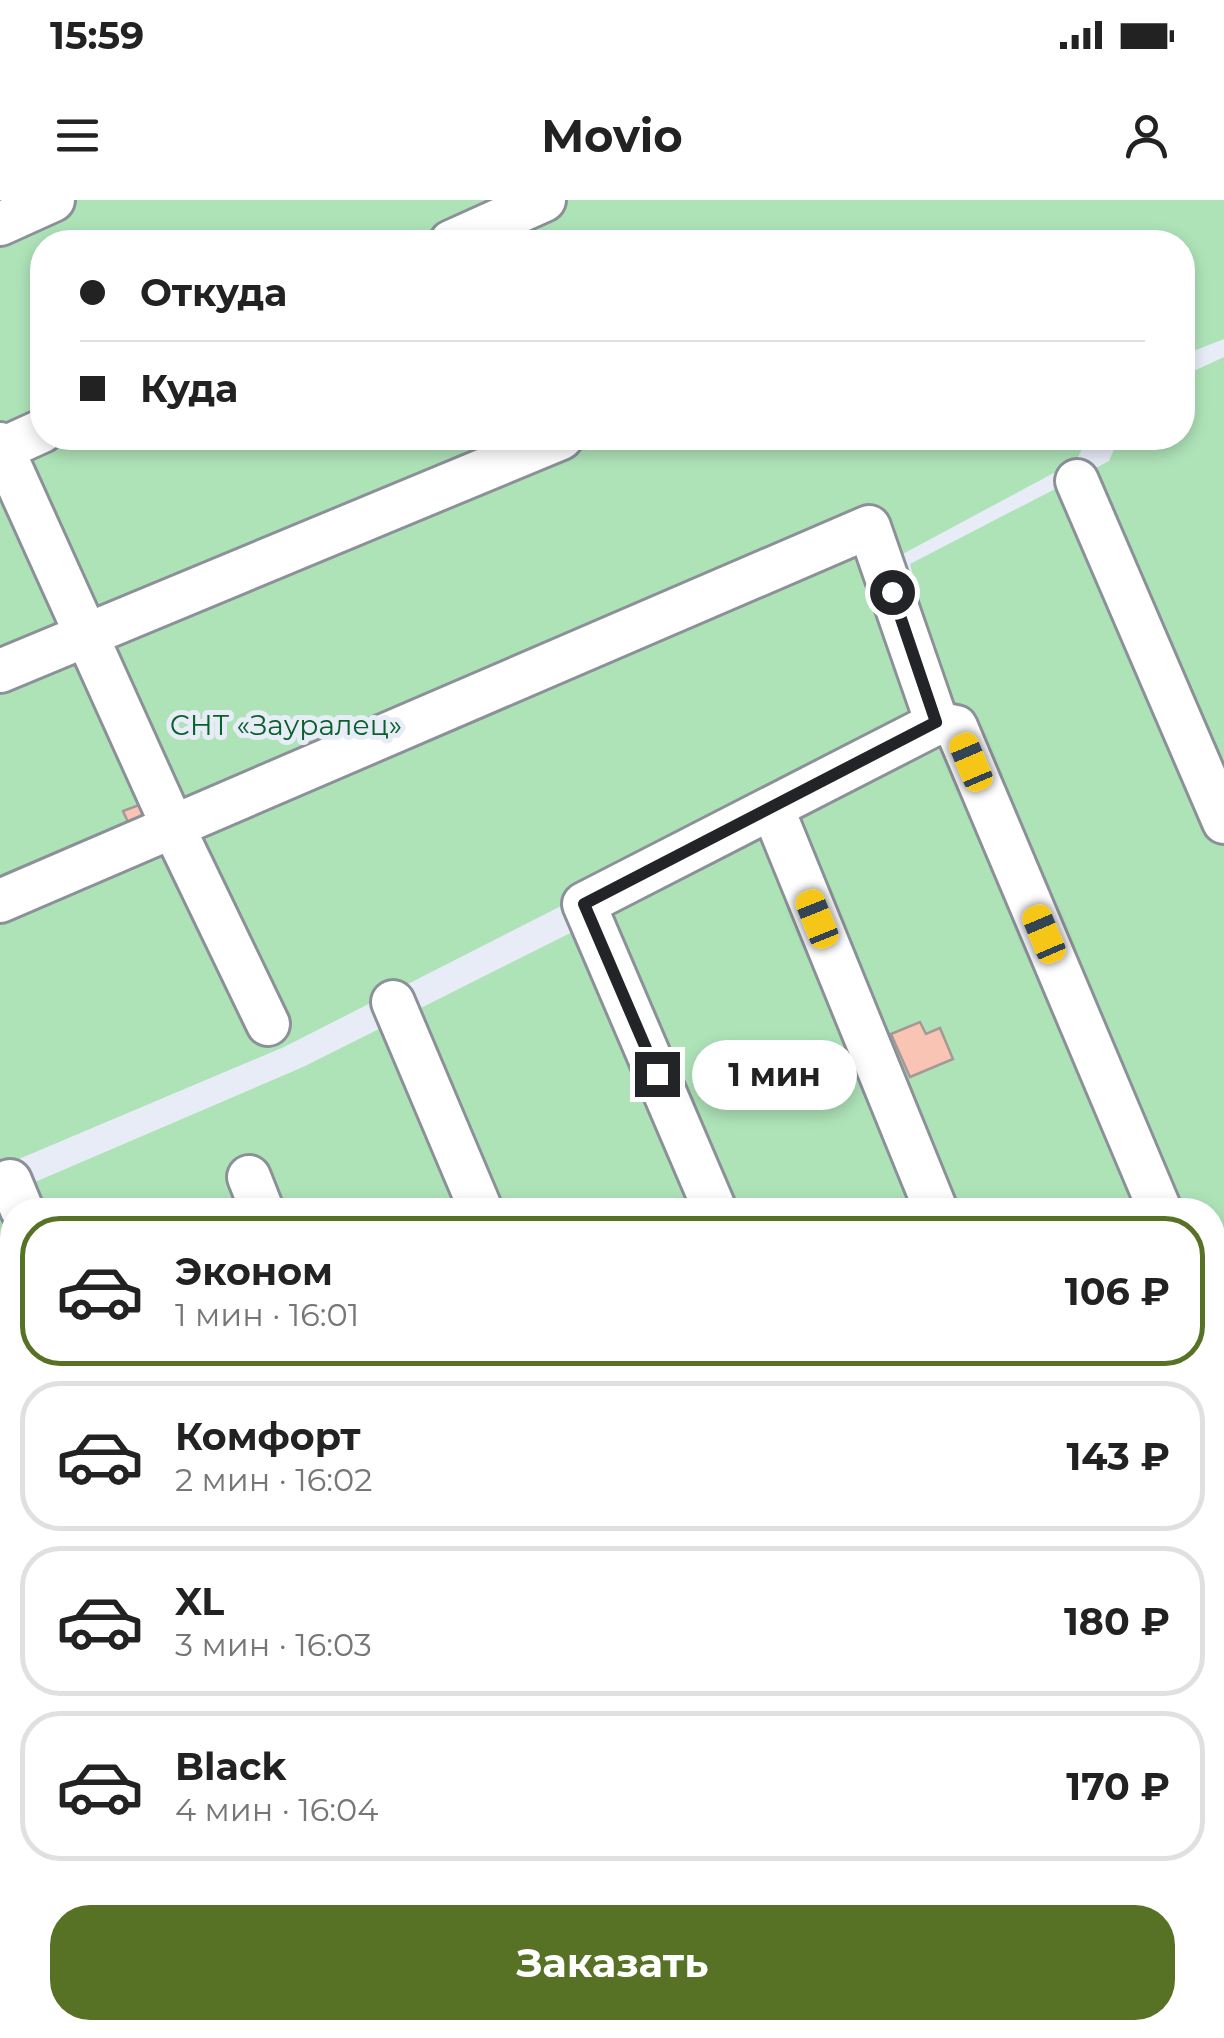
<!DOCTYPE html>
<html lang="ru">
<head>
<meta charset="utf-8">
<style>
	:root { --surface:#fff; --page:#f2f2f2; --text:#222; --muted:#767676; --line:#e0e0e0; --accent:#587225 }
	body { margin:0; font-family:Montserrat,sans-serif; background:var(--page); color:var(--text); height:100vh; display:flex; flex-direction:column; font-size:38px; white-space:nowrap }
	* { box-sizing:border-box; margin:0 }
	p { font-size:32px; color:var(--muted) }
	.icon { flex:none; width:55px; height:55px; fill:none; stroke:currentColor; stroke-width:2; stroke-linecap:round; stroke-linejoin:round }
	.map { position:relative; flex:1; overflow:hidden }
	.drawer { position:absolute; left:0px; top:998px; width:1225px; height:842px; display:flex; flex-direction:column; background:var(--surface); border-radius:40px 40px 0 0; box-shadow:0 5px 15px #0003 }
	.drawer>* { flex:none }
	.top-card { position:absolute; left:30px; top:30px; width:1165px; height:220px; border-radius:40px; box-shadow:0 5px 15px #0003; display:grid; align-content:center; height:220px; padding:0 50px; background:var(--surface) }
	.end { position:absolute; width:45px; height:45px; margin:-22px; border:12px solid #222427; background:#fff; box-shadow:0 0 0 5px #fff }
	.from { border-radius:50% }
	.bubble { position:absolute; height:70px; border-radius:35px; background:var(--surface); box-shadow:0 5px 15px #0003; font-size:32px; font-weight:700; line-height:70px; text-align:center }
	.car { position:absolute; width:30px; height:60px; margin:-30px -15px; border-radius:12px; box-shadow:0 0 8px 2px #0007; background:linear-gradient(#f5c518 24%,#345 0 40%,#f5c518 0 76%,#345 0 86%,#f5c518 0) }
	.top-card b { display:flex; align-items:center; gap:35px; height:95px; font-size:38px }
	.top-card b+b { border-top:2px solid var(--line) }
	.top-card i { width:25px; height:25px; background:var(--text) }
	ul { padding:18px 0 0; list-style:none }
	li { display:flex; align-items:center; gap:30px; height:150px; margin:0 20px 15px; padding:0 30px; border:5px solid var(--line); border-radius:40px }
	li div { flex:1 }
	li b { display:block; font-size:38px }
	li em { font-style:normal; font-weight:700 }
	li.current { border-color:var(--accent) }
	li>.icon { width:90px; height:90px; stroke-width:1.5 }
	.action { display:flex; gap:20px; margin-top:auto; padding:20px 50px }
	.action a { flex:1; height:115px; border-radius:40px; background:var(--accent); color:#fff; font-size:40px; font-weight:700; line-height:115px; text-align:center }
	.status { display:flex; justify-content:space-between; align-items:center; height:70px; padding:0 50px; background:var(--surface); direction:ltr }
	.status svg { height:28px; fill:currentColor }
	header { display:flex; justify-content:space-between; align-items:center; height:130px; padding:0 50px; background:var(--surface); font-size:45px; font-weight:700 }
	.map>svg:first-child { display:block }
</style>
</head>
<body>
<div class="status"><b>15:59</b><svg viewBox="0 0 49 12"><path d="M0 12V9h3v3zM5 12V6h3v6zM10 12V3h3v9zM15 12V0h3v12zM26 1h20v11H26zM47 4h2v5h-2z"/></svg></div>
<header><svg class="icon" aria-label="menu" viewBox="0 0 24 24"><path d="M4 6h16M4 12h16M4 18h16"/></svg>Movio<svg class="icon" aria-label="person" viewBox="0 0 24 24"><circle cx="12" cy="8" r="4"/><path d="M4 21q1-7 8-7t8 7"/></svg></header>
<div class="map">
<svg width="1224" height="1838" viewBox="0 0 1224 1838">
	<rect width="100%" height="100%" fill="#e8ecf7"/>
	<!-- green -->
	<path fill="#aee3b8" d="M0,0H1224V139L1183,155L1182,42H42V238H1088L1076,261L899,356L941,513L284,847L0,967Z
		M1224,157V1130L1213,1136L1212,1010H12V1667L0,1673V997L303,867L952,542L910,364L1109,261L1119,238H1182L1183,176Z
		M1224,1163V1838H0V1711L12,1706V1828H1212V1169Z"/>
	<!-- water -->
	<path fill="#6492be" stroke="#507191" stroke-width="2.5" d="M138,1828H304L287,1838H150Z"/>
	<!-- building -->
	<path fill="#fac4b4" stroke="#a59995" stroke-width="2.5" d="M155,599L163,619L132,631L123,611Z
		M920,822L926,834L940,828L953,859L910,877L891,834Z"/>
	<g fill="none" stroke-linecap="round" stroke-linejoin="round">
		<!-- minor casing -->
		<g stroke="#8c9099" stroke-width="48">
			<path id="minor" d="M0,24L53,0
				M451,42L544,0
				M0,244L174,629L268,824
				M0,250L42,231
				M1077,281L1224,622
				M0,471L561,238
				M773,610L936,1010
				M0,701L869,327L937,523
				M393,802L481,1010
				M249,977L262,1010
				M10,981L22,1010
				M715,1010L584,704L937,523L956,527L1160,1010
				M1212,1133L1220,1152
				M1212,1234L1224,1259
				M0,1454L12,1486
				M0,1698L12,1693
				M1212,1726L1224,1751
				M99,1828L103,1838
				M563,1828L568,1838
				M799,1828L804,1838
				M1027,1828L1032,1838"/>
		</g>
		<!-- minor -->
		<use href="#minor" stroke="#fff" stroke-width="42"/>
	</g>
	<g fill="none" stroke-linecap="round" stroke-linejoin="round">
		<!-- route -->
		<path stroke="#222427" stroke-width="12" d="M657,874L584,704L936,522L892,392"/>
	</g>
	<g text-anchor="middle" stroke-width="10" stroke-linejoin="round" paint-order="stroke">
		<!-- park labels -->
		<g font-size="28" fill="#08602b" stroke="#e8ecf7">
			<text x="286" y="535">СНТ «Зауралец»</text>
		</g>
	</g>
</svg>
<i class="end from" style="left:892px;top:392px"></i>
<i class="end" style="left:657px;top:874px"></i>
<div class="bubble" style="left:692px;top:840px;width:165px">1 мин</div>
<i class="car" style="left:971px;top:562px;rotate:337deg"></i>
<i class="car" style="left:817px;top:719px;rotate:338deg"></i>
<i class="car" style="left:1044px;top:734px;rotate:337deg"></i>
<div class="top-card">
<b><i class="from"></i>Откуда</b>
<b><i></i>Куда</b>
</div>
<section class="drawer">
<ul>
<li class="current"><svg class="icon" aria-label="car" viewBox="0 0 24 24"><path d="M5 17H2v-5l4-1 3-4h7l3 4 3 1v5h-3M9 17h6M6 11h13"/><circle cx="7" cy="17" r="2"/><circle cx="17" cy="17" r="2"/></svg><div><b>Эконом</b><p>1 мин · 16:01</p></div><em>106 ₽</em></li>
<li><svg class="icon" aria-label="car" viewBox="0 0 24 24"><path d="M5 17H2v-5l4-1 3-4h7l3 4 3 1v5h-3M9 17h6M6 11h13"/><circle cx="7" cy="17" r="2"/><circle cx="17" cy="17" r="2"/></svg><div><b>Комфорт</b><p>2 мин · 16:02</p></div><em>143 ₽</em></li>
<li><svg class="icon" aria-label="car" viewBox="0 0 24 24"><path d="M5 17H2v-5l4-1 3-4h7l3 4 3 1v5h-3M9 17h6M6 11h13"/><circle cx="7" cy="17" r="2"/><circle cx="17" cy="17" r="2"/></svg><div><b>XL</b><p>3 мин · 16:03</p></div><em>180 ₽</em></li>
<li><svg class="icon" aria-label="car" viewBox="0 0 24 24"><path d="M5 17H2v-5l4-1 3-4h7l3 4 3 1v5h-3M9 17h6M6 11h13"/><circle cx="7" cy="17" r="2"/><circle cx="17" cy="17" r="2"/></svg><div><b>Black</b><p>4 мин · 16:04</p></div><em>170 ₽</em></li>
</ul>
<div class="action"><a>Заказать</a></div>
</section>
</div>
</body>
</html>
